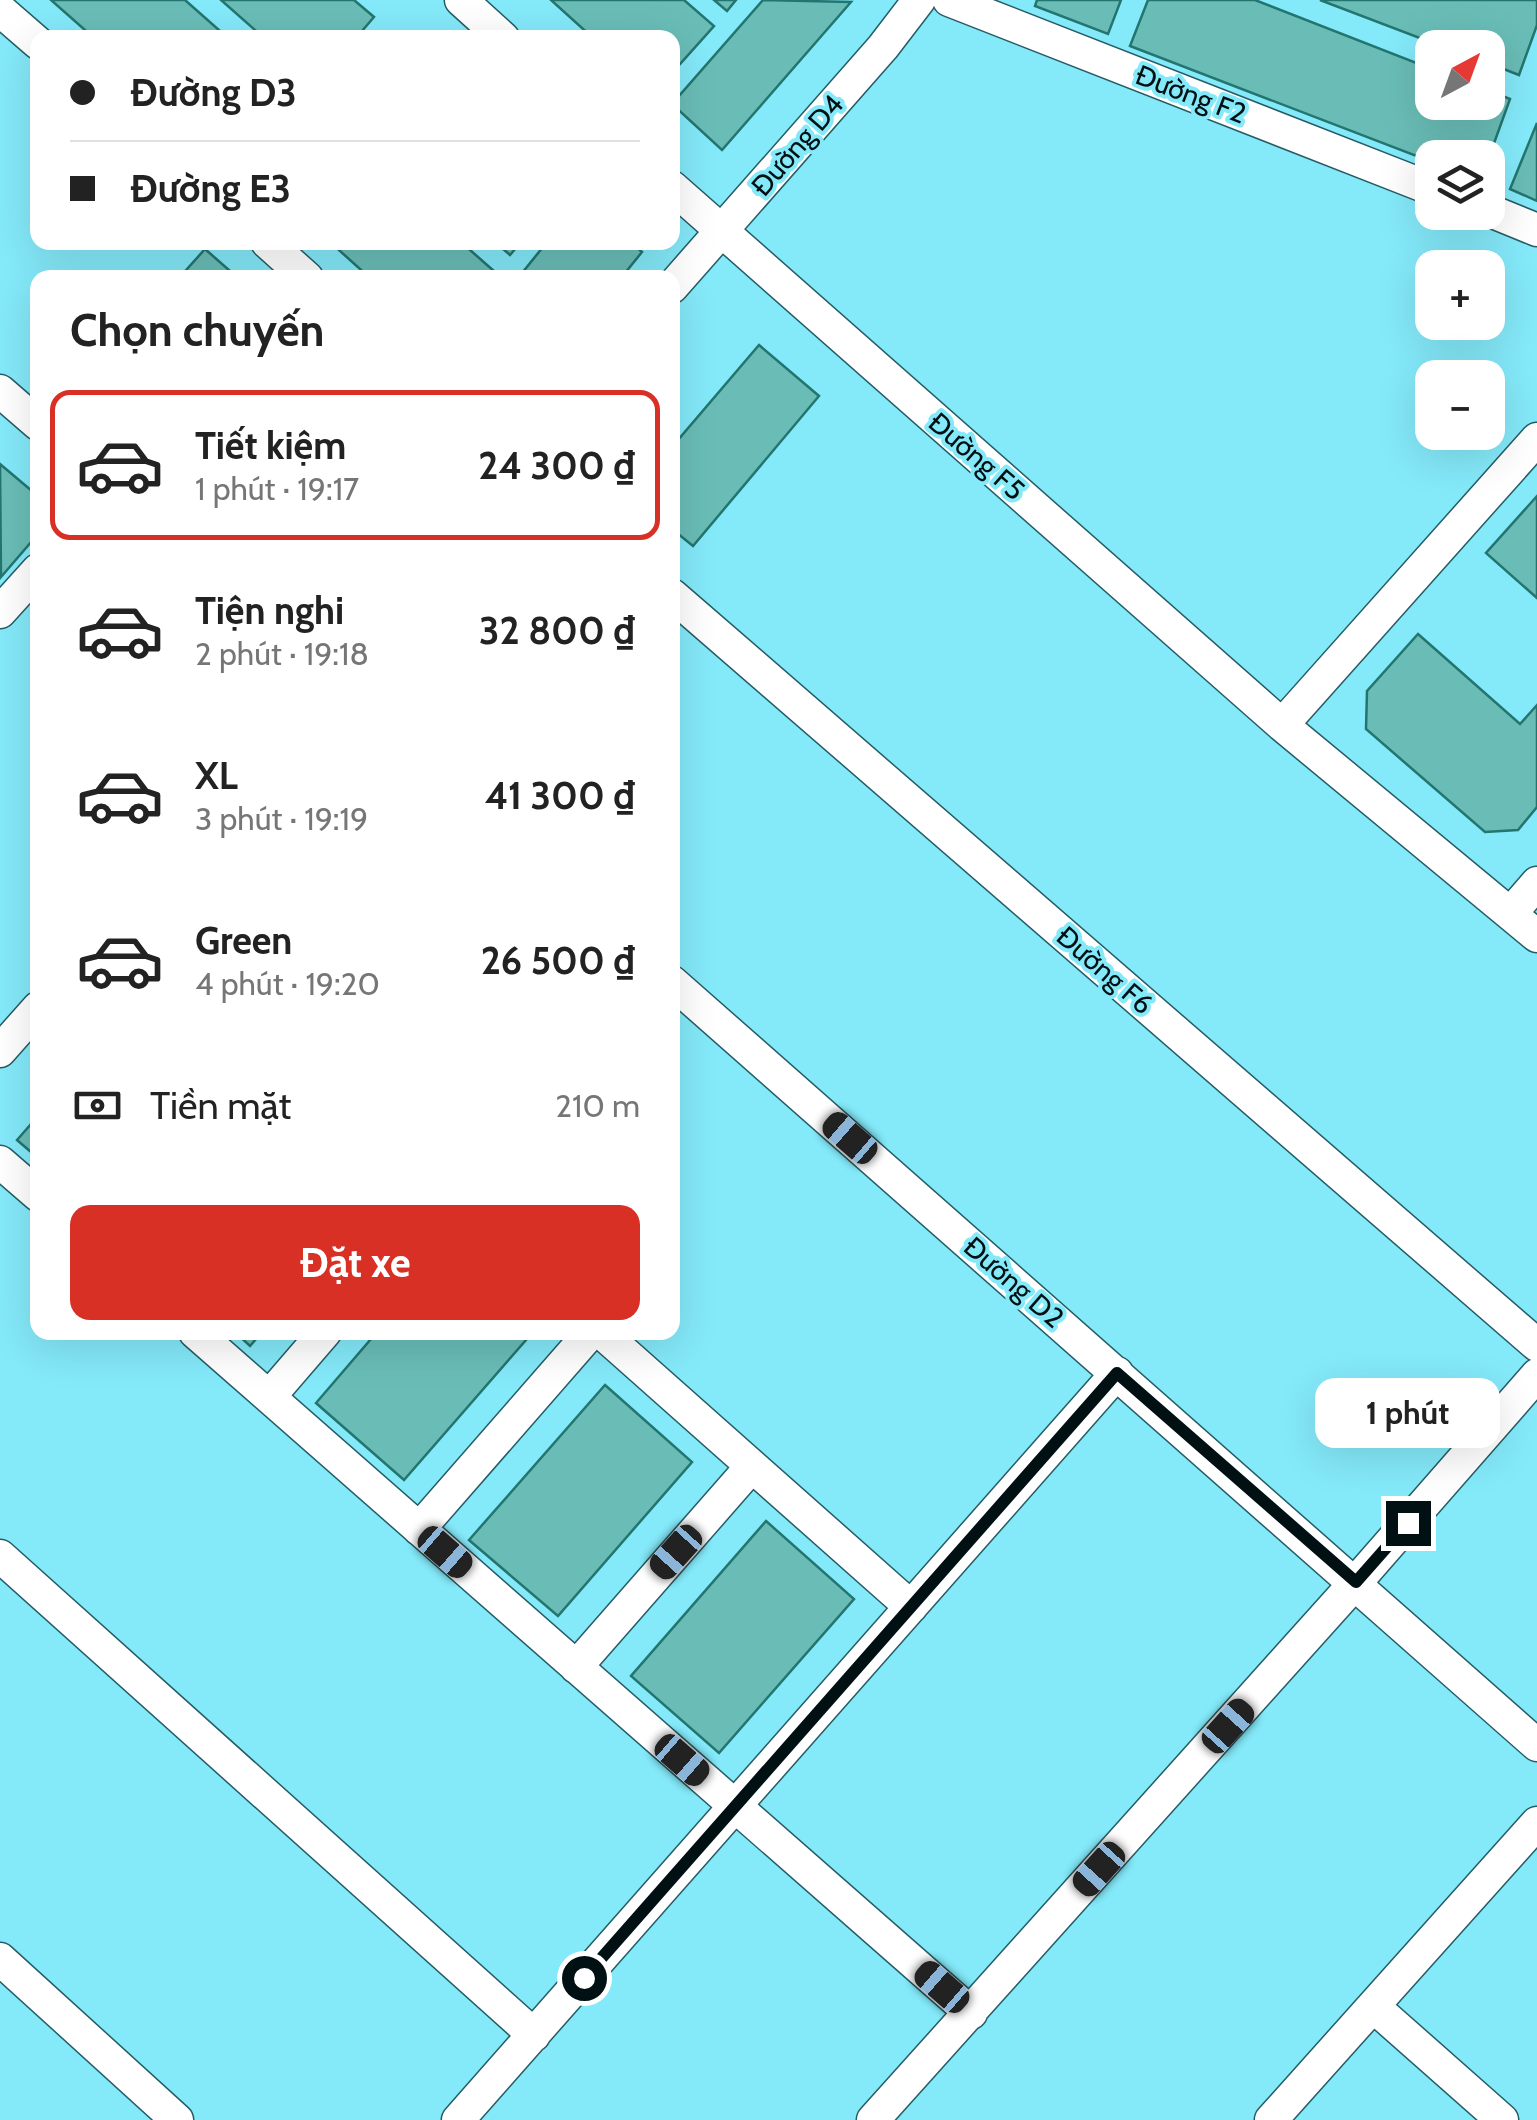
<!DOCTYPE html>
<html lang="vi">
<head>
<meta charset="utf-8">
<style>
	:root { --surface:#fff; --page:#f2f2f2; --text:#222; --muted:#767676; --line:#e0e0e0; --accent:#d93025 }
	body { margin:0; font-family:Cabin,sans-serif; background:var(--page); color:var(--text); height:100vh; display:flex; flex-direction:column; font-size:38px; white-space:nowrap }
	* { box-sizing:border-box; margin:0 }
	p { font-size:32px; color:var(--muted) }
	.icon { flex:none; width:55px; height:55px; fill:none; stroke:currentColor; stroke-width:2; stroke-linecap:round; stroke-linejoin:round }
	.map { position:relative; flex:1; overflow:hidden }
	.drawer { position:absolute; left:30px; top:270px; width:650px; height:1070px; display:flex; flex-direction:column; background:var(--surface); border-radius:20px; box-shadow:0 10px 40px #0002 }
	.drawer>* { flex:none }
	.banner { position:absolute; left:30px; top:30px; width:650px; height:220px; border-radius:20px; box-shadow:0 10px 40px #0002; display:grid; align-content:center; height:220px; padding:0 40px; background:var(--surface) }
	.needle { width:65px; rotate:41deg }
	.controls { position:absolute; left:1415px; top:30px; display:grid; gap:20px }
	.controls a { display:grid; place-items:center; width:90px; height:90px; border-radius:20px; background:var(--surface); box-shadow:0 10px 40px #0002; font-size:50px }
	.end { position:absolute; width:45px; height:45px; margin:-22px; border:12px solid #001013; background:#fff; box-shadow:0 0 0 5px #fff }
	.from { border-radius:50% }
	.bubble { position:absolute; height:70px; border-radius:20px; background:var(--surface); box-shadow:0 10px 40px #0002; font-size:32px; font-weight:700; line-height:70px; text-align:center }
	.car { position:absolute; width:30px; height:60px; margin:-30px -15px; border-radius:12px; box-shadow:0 0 8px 2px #0007; background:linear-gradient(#222 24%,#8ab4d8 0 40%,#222 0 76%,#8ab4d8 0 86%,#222 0) }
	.banner b { display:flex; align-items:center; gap:35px; height:95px; font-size:38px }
	.banner b+b { border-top:2px solid var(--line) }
	.banner i { width:25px; height:25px; background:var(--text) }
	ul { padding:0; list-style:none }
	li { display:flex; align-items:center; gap:30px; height:150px; margin:0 20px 15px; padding:0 20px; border:5px solid transparent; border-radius:20px }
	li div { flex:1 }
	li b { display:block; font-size:38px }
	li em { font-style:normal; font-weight:700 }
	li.selected { border-color:var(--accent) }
	li>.icon { width:90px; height:90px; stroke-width:1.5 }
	h2 { padding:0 40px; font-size:45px; line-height:120px }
	.pay { display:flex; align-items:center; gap:25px; height:110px; padding:0 40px; font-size:38px }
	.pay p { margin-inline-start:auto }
	.primary-button { display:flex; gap:20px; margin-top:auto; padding:20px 40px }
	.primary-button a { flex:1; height:115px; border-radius:20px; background:var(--accent); color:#fff; font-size:40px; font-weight:700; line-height:115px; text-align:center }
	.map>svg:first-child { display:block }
</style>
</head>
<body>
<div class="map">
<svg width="1537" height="2120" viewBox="0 0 1537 2120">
	<rect width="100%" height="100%" fill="#84e9f9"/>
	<!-- building -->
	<path fill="#6abdb7" stroke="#237570" stroke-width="2.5" d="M51,0H185L228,38H94Z
		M221,0H354L374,17L356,38H264Z
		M551,0H684L714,26L672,73V38H593Z
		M714,0H736L727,11Z
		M763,0L851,2L722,150L672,104Z
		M1037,0H1121L1108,34L1035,6Z
		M1148,0H1255L1432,69V102H1488V90L1510,99L1488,160L1432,158V162L1130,46Z
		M1320,0H1537V25L1519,75L1488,63V48H1446Z
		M1537,123V201L1510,189Z
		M330,242H461L495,272L490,278H370Z
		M495,242H521L510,255Z
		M547,242H631L642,252L621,278H518Z
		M205,249L238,278H179Z
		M759,345L819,396L693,546L672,529V447Z
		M0,464L38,496V534L1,577Z
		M1537,496V598L1486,553Z
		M1418,634L1520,724L1537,705V807L1518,830L1485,832L1366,729L1367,691Z
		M38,1116V1158L17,1140Z
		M235,1332H262L250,1346Z
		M377,1332H533L404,1480L316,1403Z
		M605,1385L692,1462L558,1616L469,1540Z
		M766,1521L854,1599L719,1753L631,1676Z"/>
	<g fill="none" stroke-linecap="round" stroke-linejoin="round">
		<!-- minor casing -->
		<g stroke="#265c65" stroke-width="35">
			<path id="minor" d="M461,0L503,38
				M949,0L1432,189
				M0,10L38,43
				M672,187L1282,725L1537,936
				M1488,210L1537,230
				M267,242L307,278
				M672,287L883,47L919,0
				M0,391L38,424
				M672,595L1537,1345
				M0,612L38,570
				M1282,725L1537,439
				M1511,913L1537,883
				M672,982L1537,1745
				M0,1051L38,1008
				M0,1162L38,1195
				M195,1332L971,2013
				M601,1332L911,1607
				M269,1397L325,1332
				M419,1529L591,1332
				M0,1556L534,2035
				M576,1667L752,1466
				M0,1959L177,2120
				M1373,2006L1502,2120
				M458,2120L1117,1373
				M873,2120L1356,1582L1537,1375
				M1271,2120L1537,1823"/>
		</g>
		<!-- minor -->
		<use href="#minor" stroke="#fff" stroke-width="32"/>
	</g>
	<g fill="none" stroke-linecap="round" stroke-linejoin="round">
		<!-- route -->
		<path stroke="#001013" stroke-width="12" d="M584,1978L1117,1373L1356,1582L1408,1523"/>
	</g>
	<g text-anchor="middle" stroke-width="8" stroke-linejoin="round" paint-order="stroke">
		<!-- street labels -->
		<g font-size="28" fill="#001013" stroke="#84e9f9">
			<text transform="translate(1191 94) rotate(21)" y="10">Đường F2</text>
			<text transform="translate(797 145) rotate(-49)" y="10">Đường D4</text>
			<text transform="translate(977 456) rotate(41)" y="10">Đường F5</text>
			<text transform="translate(1105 970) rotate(41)" y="10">Đường F6</text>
			<text transform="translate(1014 1282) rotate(41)" y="10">Đường D2</text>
		</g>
	</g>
</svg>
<div class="controls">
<a><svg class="needle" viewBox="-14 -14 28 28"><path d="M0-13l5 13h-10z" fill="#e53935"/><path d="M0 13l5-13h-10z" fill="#767676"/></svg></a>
<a><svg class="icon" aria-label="layers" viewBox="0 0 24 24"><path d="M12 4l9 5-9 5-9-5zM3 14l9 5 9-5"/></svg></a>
<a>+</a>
<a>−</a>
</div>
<i class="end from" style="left:584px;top:1978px"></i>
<i class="end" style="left:1408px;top:1523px"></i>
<div class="bubble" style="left:1315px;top:1378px;width:185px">1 phút</div>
<i class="car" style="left:850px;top:1138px;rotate:311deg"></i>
<i class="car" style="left:445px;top:1552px;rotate:131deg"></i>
<i class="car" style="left:676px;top:1552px;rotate:222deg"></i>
<i class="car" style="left:1228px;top:1726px;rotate:42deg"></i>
<i class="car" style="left:682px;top:1760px;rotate:131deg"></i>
<i class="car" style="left:1099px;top:1869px;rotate:222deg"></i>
<i class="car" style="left:942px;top:1987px;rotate:311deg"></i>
<div class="banner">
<b><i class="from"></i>Đường D3</b>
<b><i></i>Đường E3</b>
</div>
<section class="drawer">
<h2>Chọn chuyến</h2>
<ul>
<li class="selected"><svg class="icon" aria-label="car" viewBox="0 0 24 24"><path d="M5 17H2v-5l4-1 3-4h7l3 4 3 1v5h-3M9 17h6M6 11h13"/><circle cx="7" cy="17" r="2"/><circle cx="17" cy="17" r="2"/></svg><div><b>Tiết kiệm</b><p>1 phút · 19:17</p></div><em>24 300 ₫</em></li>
<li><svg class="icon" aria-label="car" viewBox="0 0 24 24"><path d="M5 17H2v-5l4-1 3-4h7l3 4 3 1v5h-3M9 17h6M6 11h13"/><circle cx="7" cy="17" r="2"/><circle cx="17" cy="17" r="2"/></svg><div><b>Tiện nghi</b><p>2 phút · 19:18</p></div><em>32 800 ₫</em></li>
<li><svg class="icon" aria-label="car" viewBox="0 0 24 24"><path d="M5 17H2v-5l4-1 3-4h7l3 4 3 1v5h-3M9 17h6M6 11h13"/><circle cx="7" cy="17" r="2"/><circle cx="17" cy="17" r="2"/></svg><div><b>XL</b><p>3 phút · 19:19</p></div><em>41 300 ₫</em></li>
<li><svg class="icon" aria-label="car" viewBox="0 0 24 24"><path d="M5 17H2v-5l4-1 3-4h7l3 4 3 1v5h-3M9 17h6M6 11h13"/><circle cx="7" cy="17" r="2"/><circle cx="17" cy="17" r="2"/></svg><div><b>Green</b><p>4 phút · 19:20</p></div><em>26 500 ₫</em></li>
</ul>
<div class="pay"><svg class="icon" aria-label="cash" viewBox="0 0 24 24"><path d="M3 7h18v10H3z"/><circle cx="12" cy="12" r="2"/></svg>Tiền mặt<p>210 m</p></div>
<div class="primary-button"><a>Đặt xe</a></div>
</section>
</div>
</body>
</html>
